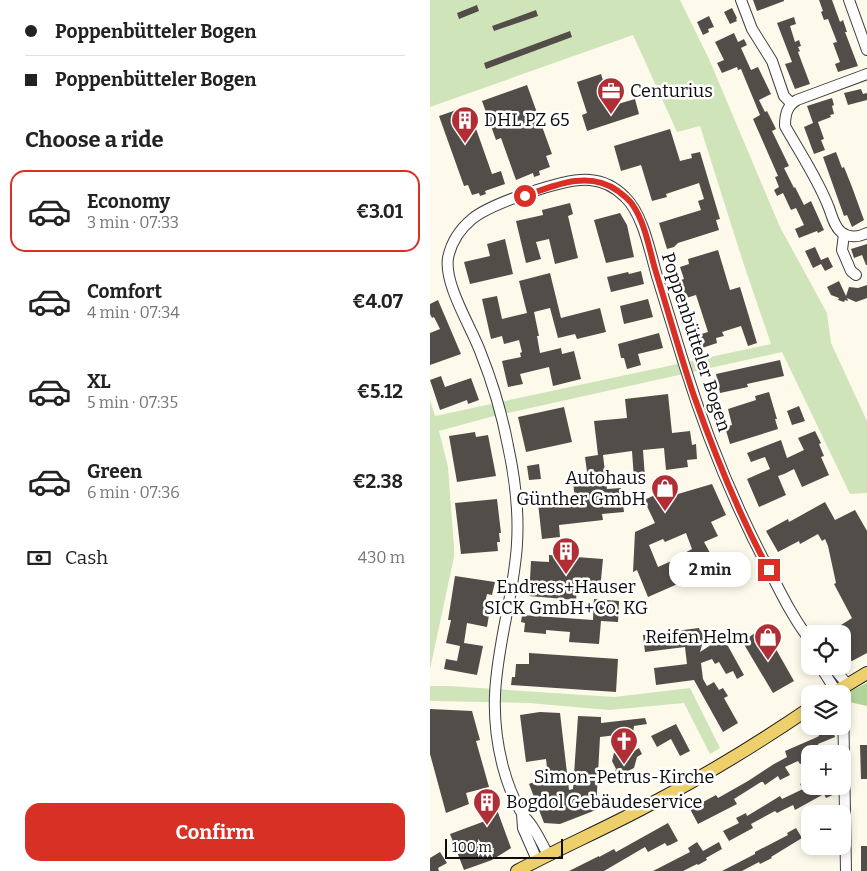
<!DOCTYPE html>
<html lang="en">
<head>
<meta charset="utf-8">
<style>
	:root { --surface:#fff; --page:#f6f6f6; --text:#222; --muted:#767676; --line:#e0e0e0; --accent:#d93025 }
	body { margin:0; font-family:Bitter,serif; background:var(--page); color:var(--text); height:100vh; display:flex; flex-direction:column; font-size:19px; white-space:nowrap }
	* { box-sizing:border-box; margin:0 }
	p { font-size:16px; color:var(--muted) }
	.icon { flex:none; width:28px; height:28px; fill:none; stroke:currentColor; stroke-width:2; stroke-linecap:round; stroke-linejoin:round }
	.map { position:relative; flex:1; overflow:hidden }
	.panel { display:flex; flex-direction:column; background:var(--surface); width:430px }
	.panel>* { flex:none }
	.guide { display:grid; align-content:center; height:110px; padding:0 25px; background:var(--surface) }
	.tools { position:absolute; left:371px; top:625px; display:grid; gap:10px }
	.tools a { display:grid; place-items:center; width:50px; height:50px; border-radius:10px; background:var(--surface); box-shadow:0 2px 8px #0003; font-size:25px }
	.scale { position:absolute; left:15px; bottom:12px; width:118px; box-sizing:border-box; padding-left:5px; border:2px solid #0c0c0c; border-top:0; font-size:14px; line-height:18px; white-space:nowrap; color:#0c0c0c; -webkit-text-stroke:4px #fff; paint-order:stroke }
	.end { position:absolute; width:22px; height:22px; margin:-11px; border:6px solid #d93025; background:#fff; box-shadow:0 0 0 2px #fff }
	.from { border-radius:50% }
	.bubble { position:absolute; height:35px; border-radius:15px; background:var(--surface); box-shadow:0 2px 8px #0003; font-size:16px; font-weight:700; line-height:35px; text-align:center }
	.guide b { display:flex; align-items:center; gap:18px; height:48px; font-size:19px }
	.guide b+b { border-top:1px solid var(--line) }
	.guide i { width:12px; height:12px; background:var(--text) }
	ul { padding:0; list-style:none }
	li { display:flex; align-items:center; gap:15px; height:82px; margin:0 10px 8px; padding:0 15px; border:2px solid transparent; border-radius:15px }
	li div { flex:1 }
	li b { display:block; font-size:19px }
	li em { font-style:normal; font-weight:700 }
	li.on { border-color:var(--accent) }
	li>.icon { width:45px; height:45px; stroke-width:1.5 }
	h2 { padding:0 25px; font-size:22px; line-height:60px }
	.pay { display:flex; align-items:center; gap:12px; height:55px; padding:0 25px; font-size:19px }
	.pay p { margin-inline-start:auto }
	.primary-button { display:flex; gap:10px; margin-top:auto; padding:10px 25px }
	.primary-button a { flex:1; height:58px; border-radius:15px; background:var(--accent); color:#fff; font-size:20px; font-weight:700; line-height:58px; text-align:center }
	main { display:flex; flex:1; min-height:0 }
	.map>svg:first-child { display:block }
</style>
</head>
<body>
<main>
<section class="panel">
<div class="guide">
<b><i class="from"></i>Poppenbütteler Bogen</b>
<b><i></i>Poppenbütteler Bogen</b>
</div>
<h2>Choose a ride</h2>
<ul>
<li class="on"><svg class="icon" aria-label="car" viewBox="0 0 24 24"><path d="M5 17H2v-5l4-1 3-4h7l3 4 3 1v5h-3M9 17h6M6 11h13"/><circle cx="7" cy="17" r="2"/><circle cx="17" cy="17" r="2"/></svg><div><b>Economy</b><p>3 min · 07:33</p></div><em>€3.01</em></li>
<li><svg class="icon" aria-label="car" viewBox="0 0 24 24"><path d="M5 17H2v-5l4-1 3-4h7l3 4 3 1v5h-3M9 17h6M6 11h13"/><circle cx="7" cy="17" r="2"/><circle cx="17" cy="17" r="2"/></svg><div><b>Comfort</b><p>4 min · 07:34</p></div><em>€4.07</em></li>
<li><svg class="icon" aria-label="car" viewBox="0 0 24 24"><path d="M5 17H2v-5l4-1 3-4h7l3 4 3 1v5h-3M9 17h6M6 11h13"/><circle cx="7" cy="17" r="2"/><circle cx="17" cy="17" r="2"/></svg><div><b>XL</b><p>5 min · 07:35</p></div><em>€5.12</em></li>
<li><svg class="icon" aria-label="car" viewBox="0 0 24 24"><path d="M5 17H2v-5l4-1 3-4h7l3 4 3 1v5h-3M9 17h6M6 11h13"/><circle cx="7" cy="17" r="2"/><circle cx="17" cy="17" r="2"/></svg><div><b>Green</b><p>6 min · 07:36</p></div><em>€2.38</em></li>
</ul>
<div class="pay"><svg class="icon" aria-label="cash" viewBox="0 0 24 24"><path d="M3 7h18v10H3z"/><circle cx="12" cy="12" r="2"/></svg>Cash<p>430 m</p></div>
<div class="primary-button"><a>Confirm</a></div>
</section>
<div class="map">
<svg width="437" height="871" viewBox="0 0 437 871">
	<rect width="100%" height="100%" fill="#fdfaec"/>
	<!-- green -->
	<path fill="#cfe5b9" d="M0,0H250L279,59L350,227L397,313L401,343L437,421V493L420,494L352,352L60,417L9,431L18,467L24,547V557L0,669V400L5,416L341,344L313,262L270,126L247,132L203,35L0,107Z
		M0,686H18L184,697L260,688L290,748L280,754L254,703L179,710L99,703L0,701Z"/>
	<!-- forest -->
	<path fill="#b3d499" d="M437,683V706L419,702L418,692Z"/>
	<!-- building -->
	<path fill="#534d49" fill-rule="evenodd" d="M323,0H354V1L327,11Z
		M389,0H402L410,22L413,20L417,32H415L428,66L408,72L405,64L410,62L403,43L407,42L398,19L394,20L391,12L393,11Z
		M47,5L49,11L29,19L27,13Z
		M302,8L307,18L306,19L307,21L300,24L294,12Z
		M106,10L108,16L64,31L62,26Z
		M279,16L284,27L278,29L279,32L273,35L267,22Z
		M364,17L366,24L360,26L365,42L369,40L371,46L368,47L370,51L368,52L380,84L365,89L355,64L362,62L347,23Z
		M140,31L142,37L56,69L54,63Z
		M304,33L308,42L314,39L317,45L311,48L321,70L328,67L341,94L329,100L335,112L337,111L346,129L342,131L359,166L354,168L364,188L365,187L374,205L381,201L394,230L388,233L387,231L369,238L365,229L374,225L366,208L361,210L353,193L347,196L344,190L349,187L345,177L348,176L323,119L330,115L311,69L308,70L307,67L292,73L287,63L294,60L285,42Z
		M171,74L181,106L205,99L209,114L157,131L152,115L157,113L147,82Z
		M97,85L122,154L116,156L120,167L109,171L110,175L104,177L103,173L86,180L71,138L66,140L52,101Z
		M431,89L433,94L437,93V100L418,105L414,93Z
		M402,98L404,105L402,106L404,114L400,115L401,117L388,122L394,139L391,140L395,150L384,154L374,127L383,123L377,106Z
		M38,106L62,174L71,171L75,184L55,191L56,194L50,196L49,193L42,195L38,185L34,186L9,116Z
		M240,129L250,161L262,158L261,154L270,152L290,219L286,220L289,230L248,243L244,247L237,249L229,223L271,210L268,201L274,199L269,183L236,194L237,197L222,201L211,165L191,171L184,146Z
		M406,152L412,168L414,167L422,187L434,220L422,227L417,215L414,216L393,157Z
		M140,203L143,214L138,216L148,258L125,264L119,239L106,242L111,259L96,263L86,221L113,215L112,210Z
		M190,213L197,225L204,257L176,263L164,220Z
		M75,239L83,274L40,284L34,262L60,256L57,244Z
		M437,244V265H436L432,255L424,258L421,249Z
		M385,247L391,260L398,257L403,267L395,271L391,264L383,268L375,251Z
		M288,250L300,290L310,287L327,343L318,346L311,326L292,332L294,336L286,338L287,343L272,348L268,335L278,332L266,295L253,299L247,281L254,279L250,267L259,264L258,259Z
		M211,271L214,284L181,292L177,277L198,272L199,274Z
		M120,273L131,318L170,308L176,332L147,339L145,334L128,338L120,308L104,312L109,336H107L110,353L131,348L132,354L144,351L151,379L123,386L119,367L90,374L93,384L78,387L72,361L91,357L90,353L92,352L89,340L74,344L72,336L61,339L52,299L67,296L72,319L97,313L89,281Z
		M409,281L416,296L419,287L428,288L437,285V298L426,302L417,298L418,301L415,300L414,302L408,300L409,298L401,295L397,287Z
		M218,299L223,317L194,324L190,306Z
		M8,300L31,354L0,365V333L10,329L4,317L2,318L0,314V304Z
		M229,333L233,348L208,354L211,365L197,369L194,358H191L188,344Z
		M350,360L354,376L317,384L318,387L290,393L286,374Z
		M11,376L15,387L41,378L49,400L38,404L37,400L10,410L0,380Z
		M339,392L347,419H345L348,429L300,444L295,427L302,425L298,409L326,400L325,396Z
		M238,394L242,433L260,431L262,445L266,444L267,459L257,460L258,467L236,470L234,448L213,450L215,478L204,479L202,451L173,455L177,489L191,488L194,512L172,514L173,520L129,525L130,537L112,539L108,503L145,499L142,474L157,472L155,457L168,455L164,421L197,418L195,399Z
		M369,406L375,421L362,425L357,411Z
		M134,407L142,442L96,452L88,417Z
		M385,431L391,443L389,444L394,456L391,457L399,475L372,487L364,469L354,474L348,476L356,495L329,507L317,479L340,469L335,457L321,462L317,453L351,440L357,458L374,450L368,438Z
		M45,432L46,437L58,435L66,476L27,482L19,436Z
		M109,464L111,479L99,480L97,466Z
		M282,484L296,515L281,522L288,536L274,542L290,571L263,586L259,579L218,597L207,570L203,572L205,532L225,523L214,500L238,489L241,496ZM256,533L262,549L247,557L248,558L228,567L219,545L233,539L235,542Z
		M67,499L71,533H69L70,542H67L68,551L31,554L25,503Z
		M395,502L405,520L425,510L437,531V653L422,661L412,657V634H400L412,627L411,625L422,618L404,584L406,583L398,546L395,539L392,541L388,534L370,544L369,541L348,552L336,531L358,519L359,522Z
		M119,555L173,559L170,590L147,588L146,600L99,596L101,561L119,562Z
		M25,576L65,582L62,595L57,594L54,608L60,609L57,627L37,623L34,643L53,646L47,675L14,669L16,659L27,661L30,646L16,643L21,620H18Z
		M164,599L189,601L188,622L171,621L169,644L139,642L140,632L116,630V634L94,632L95,623L91,622L92,615L163,620Z
		M269,628L270,631L272,630L273,641L270,652L293,637L314,675L307,679L303,671L296,674L289,662L285,664L282,659L271,663L273,679L277,686L284,682L289,690L293,688L298,696L294,698L308,723L293,732L264,680L226,685L224,668L257,664L255,647L215,652L213,635Z
		M334,628L364,681L343,693L312,641Z
		M99,653L188,659L186,692L81,685L82,677H85L86,664H99Z
		M0,709L42,711L50,740L46,741L59,787L36,793L39,804L16,813L0,754Z
		M110,712L130,713L139,790L143,789L148,716L171,717V723L215,718L217,724L204,726L203,733L170,737L166,810L130,824L114,823L99,784L118,776L116,759L96,762L90,715Z
		M246,724L260,751L250,756L241,739L227,747L221,736Z
		M401,726L405,737L388,744L392,754H380V760L370,764L368,761L355,767L360,775L350,780L348,776L335,785L333,782H331L304,799L307,804L268,824L260,809L286,795L288,798L318,781L344,764L357,757L355,751L385,738L389,736L388,732Z
		M430,745H437V779H431Z
		M193,748L204,751L209,748L212,754L207,757L204,768L196,772L193,781H188L183,778L186,769L182,761L184,753Z
		M380,779V786H385L387,790L396,786H401L405,794L396,798L394,794L365,810L363,805L347,813L345,811L321,824L323,828L299,841L293,831L309,823L306,818L316,813L317,816L350,796L352,799L373,789L370,784Z
		M66,807L81,848L62,860L34,870L20,834L55,821L52,812Z
		M238,823L248,841L240,845L237,846L235,843L218,852L215,847L174,871H139L169,856V857L184,849L186,852Z
		M366,828L372,838L341,857L342,858L330,864L329,862L312,871H292L325,854V852L358,835L357,833Z
		M267,842L273,851L289,842L292,849L276,858L277,860L268,865L267,864L253,871H223L260,852L258,848Z
		M431,846H437V871H431Z
		M10,852L17,863L8,868L9,871H0V858Z"/>
	<g fill="none" stroke-linecap="round" stroke-linejoin="round">
		<!-- minor casing -->
		<g stroke="#3f3f3f" stroke-width="12">
			<path id="minor" d="M311,0L322,29L342,61L354,96L361,103
				M419,0L437,50
				M437,74L367,100C357,106 355,114 355,126C370,153 388,179 399,208C402,216 404,226 411,232C419,238 429,237 437,233
				M414,234L412,250L421,271L426,275
				M390,666L406,691
				M402,666L417,684
				M411,687L413,700L416,871
				M92,814L93,828L107,860
				M118,855C113,845 108,835 102,826C98,820 93,816 90,810C82,796 77,782 73,767C67,744 64,719 65,695C67,644 84,595 87,544C89,511 85,478 78,446C72,414 62,381 50,351C40,325 14,284 18,258C21,243 30,229 42,219C60,204 136,177 160,180C173,181 186,188 195,197C213,214 220,252 227,276C236,305 245,335 254,364C276,435 305,506 340,572C352,595 364,620 380,640"/>
		</g>
		<!-- major casing -->
		<g stroke="#1d1d1d" stroke-width="14">
			<path id="major" d="M402,694L437,673
				M87,871C130,848 174,829 217,806C273,777 327,744 380,708"/>
		</g>
		<!-- minor -->
		<use href="#minor" stroke="#fff" stroke-width="10"/>
		<!-- major -->
		<use href="#major" stroke="#edd06c" stroke-width="12"/>
	</g>
	<g fill="none" stroke-linecap="round" stroke-linejoin="round">
		<!-- route -->
		<path stroke="#d93025" stroke-width="6" d="M95,196C125,185 159,170 188,191C193,195 199,199 202,204C215,222 219,248 225,269C238,311 250,354 264,396C285,455 309,515 339,570"/>
	</g>
	<!-- icons -->
	<defs>
		<g id="office-pin" transform="scale(1.4375)"><path d="M0 17L-7.5 6A9.5 9.5 0 1 1 7.5 6Z" fill="#b02f34" stroke="#fff"/><path d="M-6-3h4V-5.5h4V-3h4V5H-6ZM-1-4.5V-3h2v-1.5ZM-6 0V1H6V0Z" fill="#fff"/></g>
		<g id="building-pin" transform="scale(1.4375)"><path d="M0 17L-7.5 6A9.5 9.5 0 1 1 7.5 6Z" fill="#b02f34" stroke="#fff"/><path d="M-4-6H4V6H1V3H-1V6H-4ZM-2.5-4.3h1.7v1.8h-1.7ZM.8-4.3h1.7v1.8H.8ZM-2.5-1h1.7V.8h-1.7ZM.8-1h1.7V.8H.8Z" fill="#fff"/></g>
		<g id="shop-pin" transform="scale(1.4375)"><path d="M0 17L-7.5 6A9.5 9.5 0 1 1 7.5 6Z" fill="#b02f34" stroke="#fff"/><path d="M-5-2.5h2.3a2.7 3.5 0 0 1 5.4 0H5L5.5 6h-11ZM-1.5-2.5h3a1.5 2.3 0 0 0-3 0Z" fill="#fff"/></g>
		<g id="church-pin" transform="scale(1.4375)"><path d="M0 17L-7.5 6A9.5 9.5 0 1 1 7.5 6Z" fill="#b02f34" stroke="#fff"/><path d="M-1.2-6h2.4v3.5h3.3v2.4h-3.3V6h-2.4V-.1h-3.3v-2.4h3.3Z" fill="#fff"/></g>
	</defs>
	<g fill-rule="evenodd">
		<use href="#office-pin" x="181" y="91"/>
		<use href="#building-pin" x="35" y="120"/>
		<use href="#shop-pin" x="235" y="488"/>
		<use href="#building-pin" x="136" y="551"/>
		<use href="#shop-pin" x="338" y="637"/>
		<use href="#church-pin" x="194" y="741"/>
		<use href="#building-pin" x="57" y="802"/>
	</g>
	<g text-anchor="middle" stroke-width="5" stroke-linejoin="round" paint-order="stroke">
		<!-- poi labels -->
		<g font-size="18" fill="#0c0c0c" stroke="#fff" text-anchor="start">
			<text x="200" y="97">Centurius</text>
			<text x="54" y="126">DHL PZ 65</text>
			<text x="216" y="484" text-anchor="end">Autohaus<tspan x="216" dy="21">Günther GmbH</tspan></text>
			<text x="136" y="593" text-anchor="middle">Endress+Hauser<tspan x="136" dy="21">SICK GmbH+Co. KG</tspan></text>
			<text x="319" y="643" text-anchor="end">Reifen Helm</text>
			<text x="194" y="783" text-anchor="middle">Simon-Petrus-Kirche</text>
			<text x="76" y="808">Bogdol Gebäudeservice</text>
		</g>
		<!-- street labels -->
		<g font-size="18" fill="#0c0c0c" stroke="#fff">
			<text transform="translate(266 342) rotate(72)" y="6">Poppenbütteler Bogen</text>
		</g>
	</g>
</svg>
<div class="tools">
<a><svg class="icon" aria-label="locate" viewBox="0 0 24 24"><circle cx="12" cy="12" r="6"/><path d="M12 2v4M12 18v4M2 12h4M18 12h4"/></svg></a>
<a><svg class="icon" aria-label="layers" viewBox="0 0 24 24"><path d="M12 4l9 5-9 5-9-5zM3 14l9 5 9-5"/></svg></a>
<a>+</a>
<a>−</a>
</div>
<div class="scale">100 m</div>
<i class="end from" style="left:95px;top:196px"></i>
<i class="end" style="left:339px;top:570px"></i>
<div class="bubble" style="left:239px;top:552px;width:82px">2 min</div>
</div>
</main>
</body>
</html>
